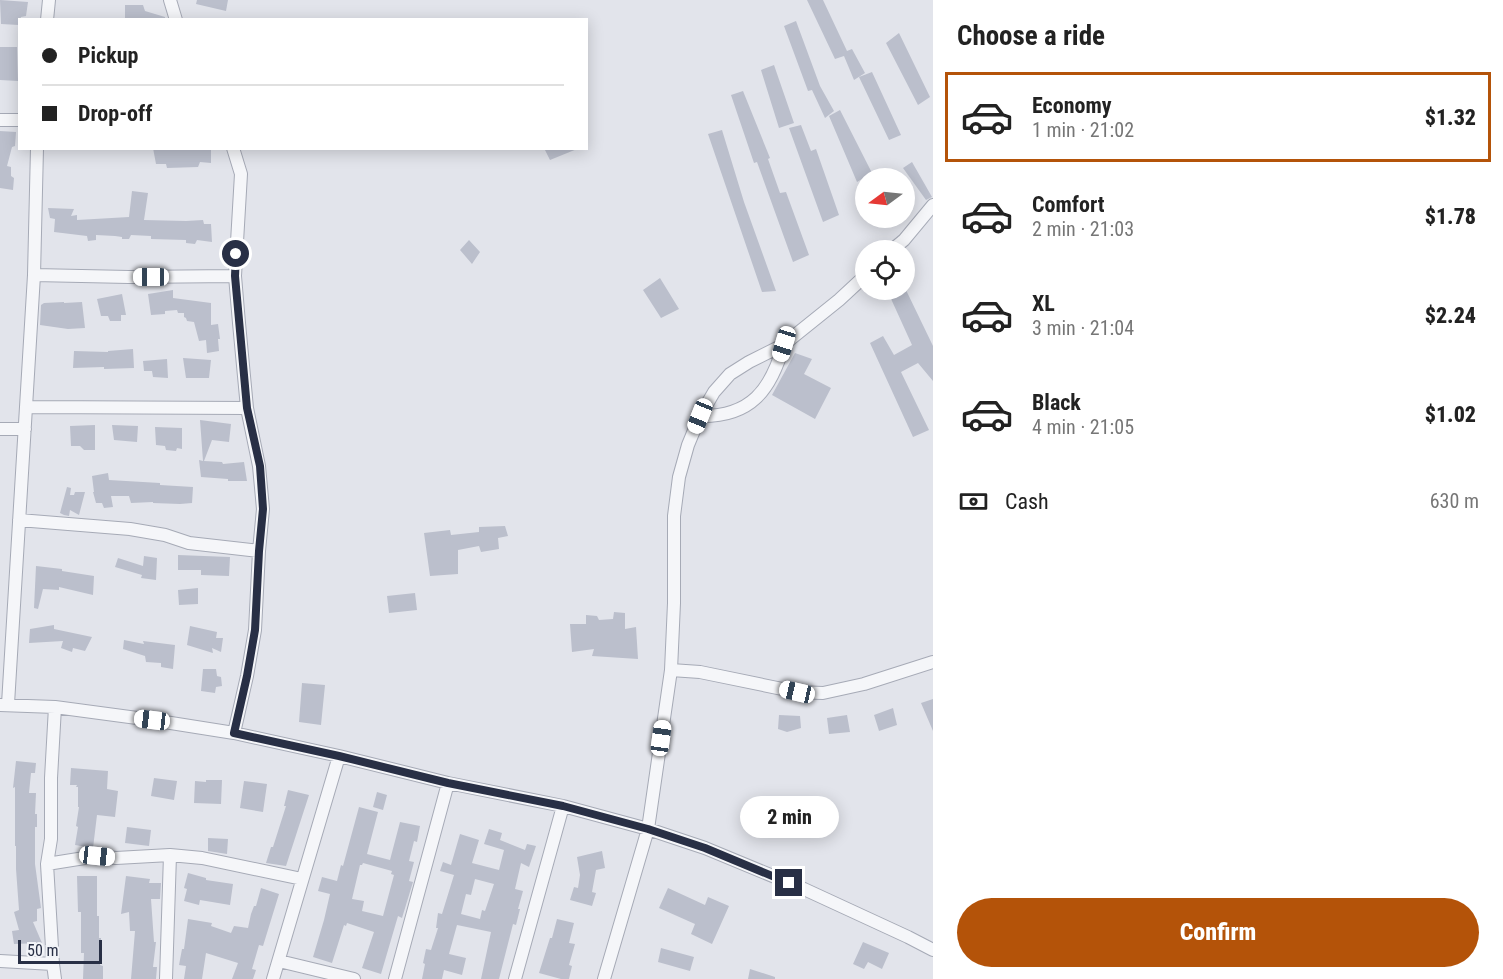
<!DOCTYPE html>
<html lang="en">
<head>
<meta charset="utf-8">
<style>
	:root { --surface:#fff; --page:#f2f2f2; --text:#222; --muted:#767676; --line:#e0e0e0; --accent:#b45309 }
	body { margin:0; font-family:"Roboto Condensed",sans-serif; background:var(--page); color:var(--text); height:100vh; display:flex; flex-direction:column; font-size:22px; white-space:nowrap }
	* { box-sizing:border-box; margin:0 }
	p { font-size:20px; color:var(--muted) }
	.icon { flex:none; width:33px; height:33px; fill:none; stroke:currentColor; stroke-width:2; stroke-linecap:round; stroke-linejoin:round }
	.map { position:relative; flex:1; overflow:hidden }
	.details { display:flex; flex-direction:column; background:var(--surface); width:570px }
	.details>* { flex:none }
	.guide { position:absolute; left:18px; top:18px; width:570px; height:132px; border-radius:0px; box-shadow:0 3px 15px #0003; display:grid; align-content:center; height:132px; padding:0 24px; background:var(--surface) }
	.needle { width:39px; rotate:255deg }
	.tools { position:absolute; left:855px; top:168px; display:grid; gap:12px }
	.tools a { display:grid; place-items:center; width:60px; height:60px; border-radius:50%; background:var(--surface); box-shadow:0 3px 15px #0003; font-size:30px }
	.scale { position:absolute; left:18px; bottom:15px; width:84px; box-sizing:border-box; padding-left:6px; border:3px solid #282f45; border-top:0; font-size:16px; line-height:21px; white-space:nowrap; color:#282f45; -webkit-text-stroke:4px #f2f4f8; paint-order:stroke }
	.end { position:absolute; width:27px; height:27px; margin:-14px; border:8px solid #282f45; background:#fff; box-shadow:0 0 0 3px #fff }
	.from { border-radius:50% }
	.bubble { position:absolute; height:42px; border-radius:21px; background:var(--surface); box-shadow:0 3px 15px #0003; font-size:20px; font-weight:800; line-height:42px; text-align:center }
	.car { position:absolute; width:18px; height:36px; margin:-18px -9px; border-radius:8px; box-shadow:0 0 4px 2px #0007; background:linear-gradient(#fff 24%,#345 0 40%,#fff 0 76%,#345 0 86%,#fff 0) }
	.guide b { display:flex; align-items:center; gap:21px; height:57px; font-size:22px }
	.guide b+b { border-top:2px solid var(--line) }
	.guide i { width:15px; height:15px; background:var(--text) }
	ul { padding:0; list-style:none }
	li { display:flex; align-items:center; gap:18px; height:90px; margin:0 12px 9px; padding:0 12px; border:3px solid transparent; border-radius:0px }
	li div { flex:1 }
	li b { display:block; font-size:22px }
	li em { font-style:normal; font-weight:800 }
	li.current { border-color:var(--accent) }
	li>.icon { width:54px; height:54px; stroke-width:1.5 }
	h2 { padding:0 24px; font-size:27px; line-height:72px }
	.pay { display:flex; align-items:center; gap:15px; height:66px; padding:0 24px; font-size:22px }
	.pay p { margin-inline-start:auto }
	.action { display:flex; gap:12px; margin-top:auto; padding:12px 24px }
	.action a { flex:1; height:69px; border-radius:36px; background:var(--accent); color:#fff; font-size:24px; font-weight:800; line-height:69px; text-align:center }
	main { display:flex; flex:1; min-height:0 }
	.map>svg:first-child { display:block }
</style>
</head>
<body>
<main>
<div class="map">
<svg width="933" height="979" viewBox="0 0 933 979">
	<rect width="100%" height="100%" fill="#e2e4eb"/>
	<!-- building -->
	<path fill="#bbbfcc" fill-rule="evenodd" d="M0,0L28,2L26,16L21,17L20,20L19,25L1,24Z
		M197,0H228L226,11L196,4Z
		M807,0H823L847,51L852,49L865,73L854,80L844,56L835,59Z
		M125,5H143L145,11L165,17V20H125Z
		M796,21L820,86L834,111L825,118L812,90L808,91L784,26Z
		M899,33L930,97L918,105L886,43Z
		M0,47H17L18,81L0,80Z
		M774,65L794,123L779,128L761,70Z
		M872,72L901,135L889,140L859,77Z
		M743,91L770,158L768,159L780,193L786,192L809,255L793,262L757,162L754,163L731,95Z
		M840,110L872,173L857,182L829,116Z
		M801,125L811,151L816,149L839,215L823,222L789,128Z
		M722,130L744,202L776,291L762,292L708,134Z
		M0,131L16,132L15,146L12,147L7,166L11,167V176L14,178L13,190L0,188Z
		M153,148H211V163L200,162L198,167L167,168L166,164H156Z
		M544,148H577V149L550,160Z
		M912,162L932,197L926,200L903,168Z
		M132,191L148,193L144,220L186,221L203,220L204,224H211L212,242L197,240L195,244L186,243V240L151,239V236L131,235L129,239H122V237L115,236L96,235V240L88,241L87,236L54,232L55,219L50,218L48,208L74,209L71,216L77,215V220L129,217Z
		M469,240L480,252L472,264L460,250Z
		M660,278L679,309L661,318L643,290Z
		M173,290V298L211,303V325L218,324L220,339H218L219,351L207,353L206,340L199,341L194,322L187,321L186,318L184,317V313H178L177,310L165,311V314L151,315L148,294Z
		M887,290H906L933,346V381L918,363L901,372L929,430L913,437L870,343L883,336L894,355L912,345Z
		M122,294L126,315H121V321H110L108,316H101L97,299Z
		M64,302V303L82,302L85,328L68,329L40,325L41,305L44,303Z
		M133,349L134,368L104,369V367L73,368L74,351L108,352V351Z
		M795,353L812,359L804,374L831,388L815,419L772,395Z
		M183,358L211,360L209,378H186Z
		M167,359L168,378L153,377L152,371H144L143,361Z
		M200,420L231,424L229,442L212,440L204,461L222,462L223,464L244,462L247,481H228V479L201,477L199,460L203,461Z
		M95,425V450H84L80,446H71L70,426Z
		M112,425L138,426L137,442L114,440Z
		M155,427L182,428V449L177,448L176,451L166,450L165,446L156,445Z
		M108,473L109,480L160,483V485L193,487L192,503L180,504L153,503V502L131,503L129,496H111L113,507L104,508L102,503H96L93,492H94L92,476Z
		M67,487L71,488L70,495H74L75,492H85L79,515L70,510L69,516L64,515L60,513Z
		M505,526L508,536L498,538L499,549L481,552L479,546L458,550V574L430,576L424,533L450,530L451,535L479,532V527Z
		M178,555L230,557L229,576L201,575V570H178Z
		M144,556L157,558L156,580L141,578L142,575L115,567L118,558L143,566Z
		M36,566L62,569V571L94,576L93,595L59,587V590L43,589L38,609L34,608Z
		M198,588V604L179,605L178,590Z
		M415,593L417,610L389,613L387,596Z
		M614,612L625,613V629L636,627L638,659L592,656L594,649L572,652L570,624H586V615L597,616L599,620L613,619Z
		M54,625V629L92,637L85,651L73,648L72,652L61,648L63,641L29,643L30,629Z
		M190,626L217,632L216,638H223L221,652L212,648L213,653L187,645Z
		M124,640L144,644L143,641L175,645L173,669L161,667V663L146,662L145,656L123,649Z
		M203,669H216L217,676L221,677L222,686L216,687L215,693L201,691Z
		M302,683L325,685L321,725L299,722Z
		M933,699V731L921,703Z
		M893,708L897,725L879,731L874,715Z
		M779,715L800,716L801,728L787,732L778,729Z
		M847,715L850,732L829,734L827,718Z
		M16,761L36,763L35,773H31L29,793H36L35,814H37V827H35V864L41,908L37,909V921L33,922L42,943L14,944L12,931L19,930L14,912L19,910L16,869V846H15V787L13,788Z
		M71,768L108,771L107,789L118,791L115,817L97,815L93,848L75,845L78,827L76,826L79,807H78V787H76L77,785H70Z
		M154,778L177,781L174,800L151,796Z
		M206,780H222L221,804L194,803L195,781L206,782Z
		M244,781L267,784L263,812L240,808Z
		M288,790L309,795L286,866L266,863L271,847H273L286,806H284Z
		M377,792L387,795L383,810L373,807Z
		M359,807L378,812L367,854L390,860L400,822L420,826L417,842L414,841L409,861L414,862L409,881L413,882L402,918L398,916L381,974L362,968L374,932L347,923L346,926L344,925L332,963L313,957L324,920L330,894L318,891L322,877L337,881L341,865L343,866ZM363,863L392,871L391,874L394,875L383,916L362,911L364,901L352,899L360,865H362Z
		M127,827L151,830L149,846L125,843Z
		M489,829L502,833L500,840L525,850L527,844L536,846L529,867L521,863L515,889L523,891L518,909H520L516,925L513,924L499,979H481L491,932L457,925L449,954L466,958L462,975L444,970L442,979H422L425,964L423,963L426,949L431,950L438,928H436L438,913L442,914L454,875L440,871L443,862L451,865L460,834L479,840L472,863L499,870L504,850L484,844ZM475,879L494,884L485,911L482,910L480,919L461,914L466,894L471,895Z
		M208,838L228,839L227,854L208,851Z
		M602,851L605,868L596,870L592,892L596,893L592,906L570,900L574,887L578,888L580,875L577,857Z
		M188,873L206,878V880L233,884L230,905L200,900L199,905L184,901L187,889L184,888Z
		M77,876H97V916H99V938H101L100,965L103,966V979H83L84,953H81V912H78Z
		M126,876L150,879L149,883H161L160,899H151L154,942H156L153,967H157L156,979H131L135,931H130L129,912L121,914Z
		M261,888L279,894L263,946L259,945L252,969L256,970L253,979H232L238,963L206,953L202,979H184L186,966L179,965L182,949H184L188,919L212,923L211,926L231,933L234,926L248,928L251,914L254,906H256Z
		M668,888L705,905L708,897L729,906L712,944L691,934L695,924L659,908Z
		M557,919L574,923L569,943L575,944L569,965L572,966L569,979H561L539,973L550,938H552Z
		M863,942L889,953L882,969L868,962L864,969L853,964Z
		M661,948L694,957L690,971L658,962Z
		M750,969L775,977V979H748Z"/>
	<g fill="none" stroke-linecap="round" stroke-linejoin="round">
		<!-- minor casing -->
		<g stroke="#a6aab6" stroke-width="14">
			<path id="minor" d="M170,0L176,20
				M47,20L49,0
				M0,120H20
				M233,148L241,174L235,276L239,323L247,408L259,466L263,509L259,551L255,630L247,676L234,733
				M892,250L904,240L933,205
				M34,275L129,277L235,276
				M26,407L247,408
				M700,416C751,417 771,390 784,344
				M0,429H25
				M19,520L130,529L165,535L189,543L259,551
				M671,670L700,672L797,692L823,693L864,684L933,662
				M8,704L34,275L37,148
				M0,705L55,707L152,720L234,733L339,756L448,783L563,806L648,829L705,848L804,889L908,937L933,950
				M47,864L97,856L116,858L170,855L202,858L302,879
				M0,961L53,964L55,979
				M279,961L354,979
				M53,964L47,864L51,839V778L55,707
				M166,979L170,855
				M273,979L339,756
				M395,979L448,783
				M515,979L563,806
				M604,979L648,829L671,670L674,603V516L679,477L688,445L700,416L714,392L730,374L749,362L783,345L839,300L866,275"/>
		</g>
		<!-- minor -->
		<use href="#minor" stroke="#f5f6f9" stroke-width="12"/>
	</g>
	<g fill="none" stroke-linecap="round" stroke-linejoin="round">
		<!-- route -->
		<path stroke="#282f45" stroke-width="8" d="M236,254L235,276L247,408L260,466L263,509L259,551L255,630L247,676L234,733L339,756L448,783L563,806L648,829L705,848L789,883"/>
	</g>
</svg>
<div class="tools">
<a><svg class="needle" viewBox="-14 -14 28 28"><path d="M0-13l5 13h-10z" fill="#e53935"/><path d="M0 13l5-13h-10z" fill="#767676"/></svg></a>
<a><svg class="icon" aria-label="locate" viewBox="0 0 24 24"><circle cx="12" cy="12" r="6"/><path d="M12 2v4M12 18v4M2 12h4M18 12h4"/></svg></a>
</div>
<div class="scale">50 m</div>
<i class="end from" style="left:236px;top:254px"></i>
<i class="end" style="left:789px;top:883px"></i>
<div class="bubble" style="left:740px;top:796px;width:99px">2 min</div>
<i class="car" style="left:151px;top:277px;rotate:270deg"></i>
<i class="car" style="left:784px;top:344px;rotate:197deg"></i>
<i class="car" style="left:700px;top:416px;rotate:202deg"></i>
<i class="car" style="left:797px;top:692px;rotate:283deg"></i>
<i class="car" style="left:152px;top:720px;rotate:277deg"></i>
<i class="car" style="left:661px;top:738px;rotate:8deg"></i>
<i class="car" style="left:97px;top:856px;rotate:96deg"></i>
<div class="guide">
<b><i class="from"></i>Pickup</b>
<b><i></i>Drop-off</b>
</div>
</div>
<section class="details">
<h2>Choose a ride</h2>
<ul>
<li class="current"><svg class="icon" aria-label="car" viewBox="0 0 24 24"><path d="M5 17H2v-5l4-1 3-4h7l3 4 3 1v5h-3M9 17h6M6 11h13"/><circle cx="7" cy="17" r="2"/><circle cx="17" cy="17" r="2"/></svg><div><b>Economy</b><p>1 min · 21:02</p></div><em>$1.32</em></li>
<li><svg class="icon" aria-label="car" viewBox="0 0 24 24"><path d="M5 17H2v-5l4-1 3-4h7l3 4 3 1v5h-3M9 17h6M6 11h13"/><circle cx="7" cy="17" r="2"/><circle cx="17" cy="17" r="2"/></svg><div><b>Comfort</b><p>2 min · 21:03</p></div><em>$1.78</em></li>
<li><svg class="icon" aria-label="car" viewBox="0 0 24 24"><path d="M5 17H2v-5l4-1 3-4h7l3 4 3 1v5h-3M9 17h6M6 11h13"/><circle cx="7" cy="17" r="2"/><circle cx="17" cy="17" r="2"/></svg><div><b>XL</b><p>3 min · 21:04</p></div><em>$2.24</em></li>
<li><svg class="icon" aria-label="car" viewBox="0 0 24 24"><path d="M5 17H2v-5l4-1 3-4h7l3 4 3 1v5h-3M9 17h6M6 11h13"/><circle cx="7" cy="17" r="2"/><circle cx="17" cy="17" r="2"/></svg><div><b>Black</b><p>4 min · 21:05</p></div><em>$1.02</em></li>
</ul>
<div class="pay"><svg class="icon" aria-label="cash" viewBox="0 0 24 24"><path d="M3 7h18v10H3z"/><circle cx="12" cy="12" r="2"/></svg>Cash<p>630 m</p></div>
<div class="action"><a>Confirm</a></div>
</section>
</main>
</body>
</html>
